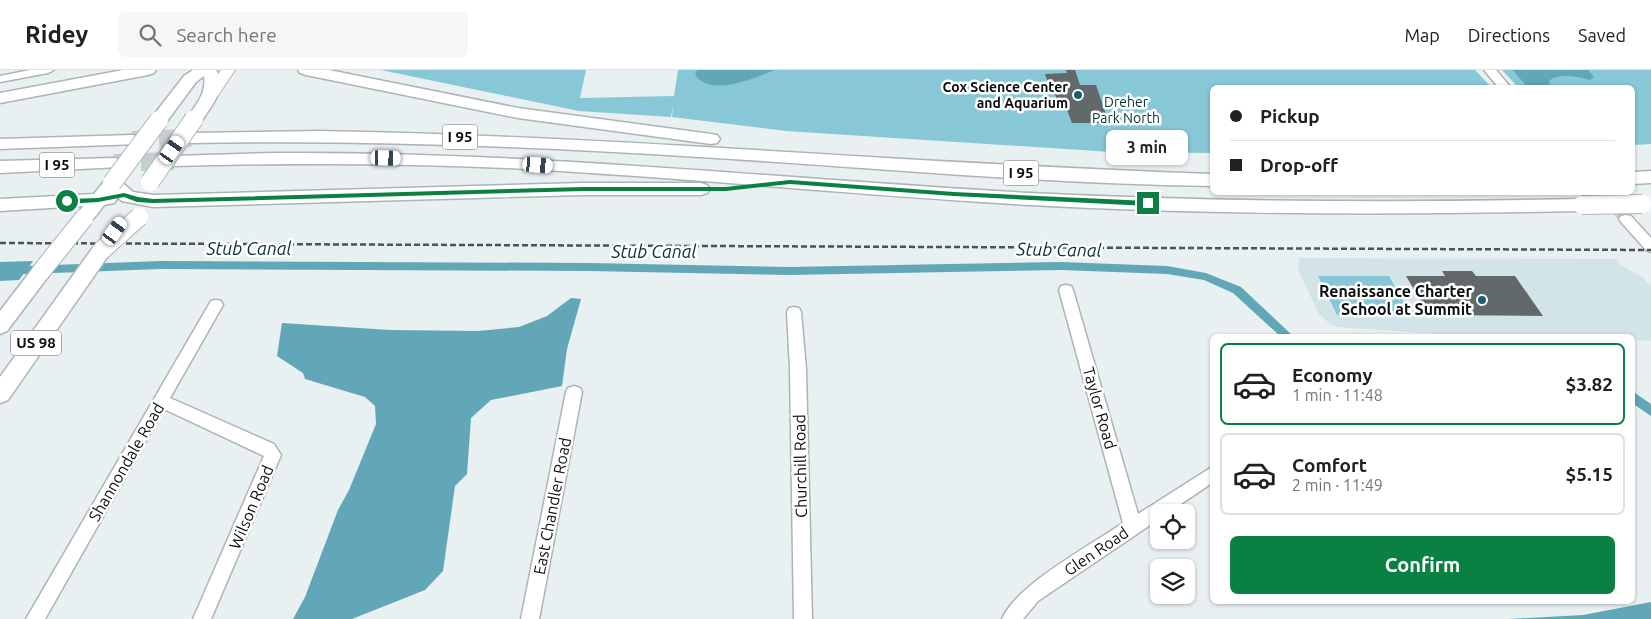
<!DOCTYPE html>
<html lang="en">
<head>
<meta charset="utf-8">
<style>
	:root { --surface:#fff; --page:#f6f6f6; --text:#202124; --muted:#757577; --line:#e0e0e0; --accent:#0b8043 }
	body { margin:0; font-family:Ubuntu,sans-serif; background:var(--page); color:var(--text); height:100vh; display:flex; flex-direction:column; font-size:19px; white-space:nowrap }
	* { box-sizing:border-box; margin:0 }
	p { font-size:16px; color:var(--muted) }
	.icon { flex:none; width:28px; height:28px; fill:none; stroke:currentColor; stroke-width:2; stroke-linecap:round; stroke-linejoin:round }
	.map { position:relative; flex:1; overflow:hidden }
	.sheet { position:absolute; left:1210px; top:264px; width:425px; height:270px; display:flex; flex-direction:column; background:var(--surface); border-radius:8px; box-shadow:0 1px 4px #0004 }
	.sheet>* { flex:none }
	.hud { position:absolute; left:1210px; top:15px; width:425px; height:110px; border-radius:8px; box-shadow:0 1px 4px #0004; display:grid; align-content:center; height:110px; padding:0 20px; background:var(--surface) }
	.controls { position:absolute; left:1150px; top:434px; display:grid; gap:10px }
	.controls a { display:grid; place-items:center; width:45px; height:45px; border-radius:8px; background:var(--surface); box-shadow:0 1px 4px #0004; font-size:25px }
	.end { position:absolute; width:22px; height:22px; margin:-11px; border:6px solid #0b8043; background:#fff; box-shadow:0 0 0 2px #fff }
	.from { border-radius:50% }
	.bubble { position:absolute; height:35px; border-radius:8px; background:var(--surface); box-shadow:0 1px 4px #0004; font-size:16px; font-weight:700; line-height:35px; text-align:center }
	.car { position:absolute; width:15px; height:30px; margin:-15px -8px; border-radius:6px; box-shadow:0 0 4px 1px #0007; background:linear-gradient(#fff 24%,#345 0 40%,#fff 0 76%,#345 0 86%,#fff 0) }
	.hud b { display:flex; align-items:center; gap:18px; height:48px; font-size:19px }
	.hud b+b { border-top:1px solid var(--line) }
	.hud i { width:12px; height:12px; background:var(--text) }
	ul { padding:9px 0 0; list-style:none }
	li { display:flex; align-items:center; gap:15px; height:82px; margin:0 10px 8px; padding:0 10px; border:2px solid var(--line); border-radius:8px }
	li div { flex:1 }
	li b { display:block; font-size:19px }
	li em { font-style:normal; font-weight:700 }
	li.selected { border-color:var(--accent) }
	li>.icon { width:45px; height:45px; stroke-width:1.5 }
	.cta { display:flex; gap:10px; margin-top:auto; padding:10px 20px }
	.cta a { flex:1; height:58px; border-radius:8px; background:var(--accent); color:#fff; font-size:20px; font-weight:700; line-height:58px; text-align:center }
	header { display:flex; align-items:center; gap:30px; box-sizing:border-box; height:70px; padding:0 25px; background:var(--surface); border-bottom:1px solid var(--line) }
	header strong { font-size:24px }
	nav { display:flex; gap:28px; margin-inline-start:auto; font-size:18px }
	.search { width:350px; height:45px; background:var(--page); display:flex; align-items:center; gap:12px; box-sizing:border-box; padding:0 18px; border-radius:8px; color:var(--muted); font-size:19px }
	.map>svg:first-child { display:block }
</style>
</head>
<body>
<header>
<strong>Ridey</strong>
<div class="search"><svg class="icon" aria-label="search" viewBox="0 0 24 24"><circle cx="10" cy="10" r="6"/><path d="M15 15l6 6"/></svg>Search here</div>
<nav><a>Map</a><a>Directions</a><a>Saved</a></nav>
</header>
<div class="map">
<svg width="1651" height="549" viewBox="0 0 1651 549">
	<rect width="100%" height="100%" fill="#e8f0f2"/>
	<!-- built -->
	<path fill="#d3e4e8" d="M1299,188L1616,189L1621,195L1642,207L1651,216V271L1633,270L1632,266H1467L1337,257L1330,254L1319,244L1298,200Z"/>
	<!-- green -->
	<path fill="#87c7d6" d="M381,0H586L580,28L674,26L678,0H1475L1491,17L1212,18V83L1112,82L786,61L672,47L673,35L671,47L579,41Z
		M1502,0H1651V74L1633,75L1632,18L1518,17Z
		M1318,206H1389L1411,245H1337Z"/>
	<!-- water -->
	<path fill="#61a7b7" d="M697,0H774C754,9 711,27 695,5Z
		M1513,0H1588L1594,7L1590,10C1578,7 1561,3 1550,10L1549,17H1527Z
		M33,191L19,210L0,211V192Z
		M571,228L581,229L567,279L562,316L491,330L471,348L467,404L455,416L443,501L425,520L352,549H293L305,527L338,440L349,420L376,354L375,336L365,327L305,309L303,303L277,286L282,253L390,260L478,261L519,257L547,246Z
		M1651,532V549H1508L1583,545Z"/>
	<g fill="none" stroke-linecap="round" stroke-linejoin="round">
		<!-- canal -->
		<path fill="#61a7b7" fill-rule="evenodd" d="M161,191L589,193L789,197L1061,192L1167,196L1206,203L1241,217L1293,266H1280L1233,223L1204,210L1167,204L1061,200L789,205L589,201L161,199L0,205V197Z
			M1632,321L1651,334V346L1632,333Z"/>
	</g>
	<!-- building -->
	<path fill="#62696b" d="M1066,0H1075L1080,15H1096L1109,53H1072L1067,40H1061L1052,16H1049L1045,4L1067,3Z
		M1442,201H1472L1476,206H1515L1543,246L1429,245L1406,206H1445Z"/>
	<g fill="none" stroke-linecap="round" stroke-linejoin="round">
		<!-- minor-tunnel -->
		<path stroke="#c7ced0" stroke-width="12" stroke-dasharray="12 6" stroke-linecap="butt" d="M1602,122L1626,149"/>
		<!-- highway-tunnel -->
		<path stroke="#c7ced0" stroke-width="18" stroke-dasharray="18 9" stroke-linecap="butt" d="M132,70L191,68
			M114,93L174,91"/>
		<!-- minor casing -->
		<g stroke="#acb4b6" stroke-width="3">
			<path id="minor" d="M30,0H54L48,3L0,12V6Z
				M1484,0H1496L1511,18H1499Z
				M1626,145L1631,146L1651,168V182L1646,180L1621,152L1619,149L1621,146Z
				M1066,215L1071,216L1073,220L1138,444L1212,397V413L1169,442H1159V449L1038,531L1023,549H1002C1016,515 1091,475 1123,453L1059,220L1061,216Z
				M216,230L221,231L223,235L170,328L274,374L281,385L211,549H193L264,386L164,339L45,549H26L211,231Z
				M794,237L799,238L801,242L806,299L812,549H794L790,299L787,242L789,238Z
				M574,316L580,318L582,322L539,549H521L566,322L568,318Z"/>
		</g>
		<!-- major casing -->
		<g stroke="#acb4b6" stroke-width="2">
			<path id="major" d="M221,0H235L217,27H207L205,24Z"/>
		</g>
		<!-- highway casing -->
		<g stroke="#acb4b6" stroke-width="3">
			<path id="highway" d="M123,0H156L154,3L148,5L0,33V23Z
				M193,0H216C226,15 216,30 207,43C205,46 202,51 200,53C196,55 192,53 188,53L186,49C195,36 207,24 204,6L196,12L165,54H153L151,50L153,46L184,6Z
				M298,0H329L518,38L711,64L717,65L720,69L717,73L711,74L518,48L306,5L300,3Z
				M319,61C617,66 914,94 1212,104V116C1041,114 870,97 699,87C530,76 361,70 191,73L185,72L182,68L185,64L191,63Z
				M132,65L138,66L141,70L138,74L0,79V69Z
				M275,83C528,81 778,109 1030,123C1214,132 1398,133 1582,129L1588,131L1591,135L1588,139L1582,141C1398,145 1214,145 1030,135C855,125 681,107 507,98C396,93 285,93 174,96L168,95L165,91L168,87L174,86Z
				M114,88L120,89L123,93L120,97L0,103V91Z
				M1651,101V113L1632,114V102Z
				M112,107L118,109L133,122L153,125L583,113H701L707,115L710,119L707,123L701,125H583L153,137L122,131L115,125L117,129L114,133L104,135C96,145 92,156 77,152L75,148L83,136L0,141V129L94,124L106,109Z
				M101,174L108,176L111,181L108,186L8,330L0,333V307L94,176Z
				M40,196L47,198L50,203L47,208L7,261L0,264V241L33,198Z"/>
		</g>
		<!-- minor -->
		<use href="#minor" fill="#fff" fill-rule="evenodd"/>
		<!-- major -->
		<use href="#major" fill="#fff" fill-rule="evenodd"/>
		<!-- highway -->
		<use href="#highway" fill="#fff" fill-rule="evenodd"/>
		<!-- rail -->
		<path stroke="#4d5253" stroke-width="2.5" stroke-dasharray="6 3" stroke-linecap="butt" d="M0,173L1651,180"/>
		<!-- highway-bridge casing -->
		<g stroke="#acb4b6" stroke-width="20" stroke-linecap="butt">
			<path id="highway-bridge" d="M150,112L194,49
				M112,113L159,50
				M1582,135L1642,134
				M101,181L139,147
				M40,203L84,148"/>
		</g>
		<!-- highway-bridge -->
		<use href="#highway-bridge" stroke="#fff" stroke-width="18"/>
	</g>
	<!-- route -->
	<path fill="#0b8043" d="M790,110L954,122L1148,131L1151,133L1148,136L954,126L790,114L726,121H584L153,133L137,132L124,127L98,132L67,134L63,131L67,129L98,128L124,123L138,127L153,129L584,117H726Z"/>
	<!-- markers -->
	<g fill="#186170" stroke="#fff" stroke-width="2">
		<circle cx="1078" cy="25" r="5"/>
		<circle cx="1482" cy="230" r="5"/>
	</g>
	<g text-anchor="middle" stroke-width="5" stroke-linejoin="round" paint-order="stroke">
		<!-- far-poi labels -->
		<g font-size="14" font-weight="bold" fill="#0b0e0f" stroke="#fff" text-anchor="end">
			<text x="1068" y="22">Cox Science Center<tspan x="1068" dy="16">and Aquarium</tspan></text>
		</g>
		<!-- far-park labels -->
		<g font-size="14" fill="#0c3037" stroke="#fff">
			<text x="1126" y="37">Dreher<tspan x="1126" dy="16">Park North</tspan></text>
		</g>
		<!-- shield labels -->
		<g fill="#fff" stroke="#545657" stroke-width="1">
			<rect x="442.5" y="54.5" width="35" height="25" rx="4"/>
			<rect x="39.5" y="82.5" width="35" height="25" rx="4"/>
			<rect x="1003.5" y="90.5" width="35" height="25" rx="4"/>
			<rect x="11" y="260.5" width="50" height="25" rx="4"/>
		</g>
		<g font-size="15" font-weight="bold" fill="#0b0e0f">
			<text x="460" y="72">I 95</text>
			<text x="57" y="100">I 95</text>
			<text x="1021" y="108">I 95</text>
			<text x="36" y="278">US 98</text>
		</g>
		<!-- poi labels -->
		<g font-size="16" font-weight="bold" fill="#0b0e0f" stroke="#fff" text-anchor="end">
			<text x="1472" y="227">Renaissance Charter<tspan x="1472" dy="18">School at Summit</tspan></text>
		</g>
		<!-- street labels -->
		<g font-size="16" fill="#0b0e0f" stroke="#fff">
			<text transform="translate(1100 338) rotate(74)" y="6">Taylor Road</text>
			<text transform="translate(126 392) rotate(-60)" y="6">Shannondale Road</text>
			<text transform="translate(800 396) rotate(-91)" y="6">Churchill Road</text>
			<text transform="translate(552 436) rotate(-79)" y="6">East Chandler Road</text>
			<text transform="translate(251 437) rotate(-67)" y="6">Wilson Road</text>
			<text transform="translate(1096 481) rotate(-34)" y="6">Glen Road</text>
		</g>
		<!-- water labels -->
		<g font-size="18" font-style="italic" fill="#0a2e35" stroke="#fff">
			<text x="249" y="185">Stub Canal</text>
			<text transform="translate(1059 180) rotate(1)" y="6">Stub Canal</text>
			<text x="654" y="188">Stub Canal</text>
		</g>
	</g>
</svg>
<div class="controls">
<a><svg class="icon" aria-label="locate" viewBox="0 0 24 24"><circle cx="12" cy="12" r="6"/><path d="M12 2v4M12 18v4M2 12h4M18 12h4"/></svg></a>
<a><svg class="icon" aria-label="layers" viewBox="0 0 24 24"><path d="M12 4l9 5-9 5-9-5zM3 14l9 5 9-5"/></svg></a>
</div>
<i class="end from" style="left:67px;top:131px"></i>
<i class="end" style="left:1148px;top:133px"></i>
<div class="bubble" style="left:1106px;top:60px;width:82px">3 min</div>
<i class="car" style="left:172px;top:80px;rotate:35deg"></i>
<i class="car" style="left:386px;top:88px;rotate:91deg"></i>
<i class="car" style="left:538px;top:95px;rotate:95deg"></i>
<i class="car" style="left:115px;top:161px;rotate:36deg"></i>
<div class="hud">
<b><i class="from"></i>Pickup</b>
<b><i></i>Drop-off</b>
</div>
<section class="sheet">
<ul>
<li class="selected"><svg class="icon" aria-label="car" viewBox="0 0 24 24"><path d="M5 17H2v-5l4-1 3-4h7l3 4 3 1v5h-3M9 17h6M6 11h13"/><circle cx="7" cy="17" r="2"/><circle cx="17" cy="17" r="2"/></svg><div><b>Economy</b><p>1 min · 11:48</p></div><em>$3.82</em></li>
<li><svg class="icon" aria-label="car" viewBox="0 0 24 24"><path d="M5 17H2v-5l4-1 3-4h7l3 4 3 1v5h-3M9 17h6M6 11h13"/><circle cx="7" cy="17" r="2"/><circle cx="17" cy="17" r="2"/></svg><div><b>Comfort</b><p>2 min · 11:49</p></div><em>$5.15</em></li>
</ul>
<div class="cta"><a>Confirm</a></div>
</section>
</div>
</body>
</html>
